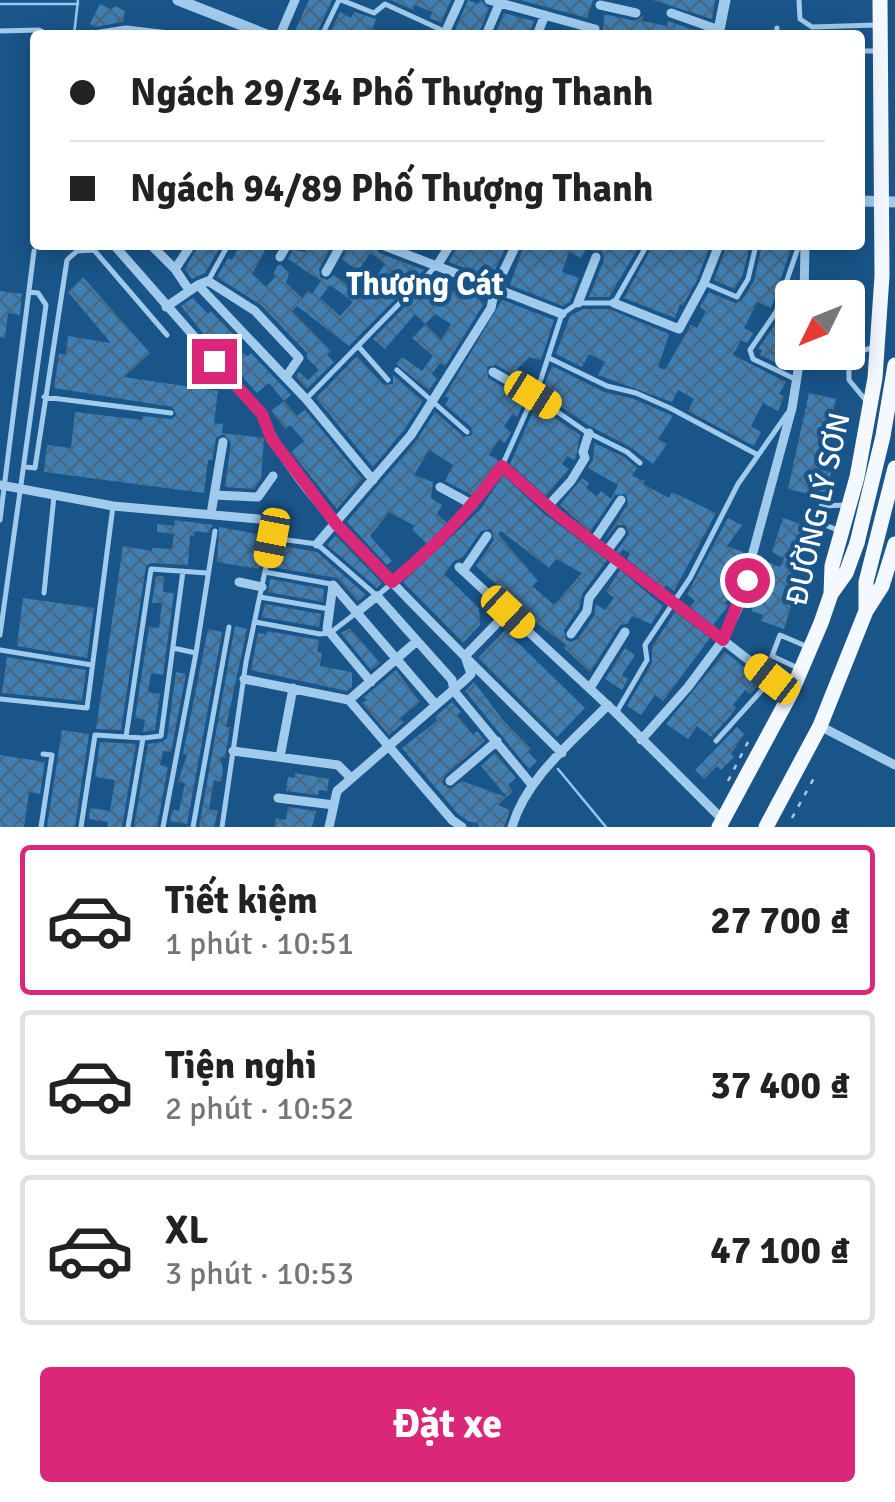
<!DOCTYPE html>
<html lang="vi">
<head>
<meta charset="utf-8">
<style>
	:root { --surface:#fff; --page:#f6f6f6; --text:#222; --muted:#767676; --line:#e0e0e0; --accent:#db2777 }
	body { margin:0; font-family:Signika,sans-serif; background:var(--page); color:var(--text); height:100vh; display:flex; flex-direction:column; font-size:38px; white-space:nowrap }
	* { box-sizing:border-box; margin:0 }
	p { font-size:32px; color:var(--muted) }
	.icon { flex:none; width:55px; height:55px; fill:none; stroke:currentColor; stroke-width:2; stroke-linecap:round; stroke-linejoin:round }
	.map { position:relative; height:827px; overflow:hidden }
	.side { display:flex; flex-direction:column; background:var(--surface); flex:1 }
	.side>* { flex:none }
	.top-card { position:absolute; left:30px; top:30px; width:835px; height:220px; border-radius:10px; box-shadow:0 5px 25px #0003; display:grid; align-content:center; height:220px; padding:0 40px; background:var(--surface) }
	.needle { width:65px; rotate:227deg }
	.fabs { position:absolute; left:775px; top:280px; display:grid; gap:20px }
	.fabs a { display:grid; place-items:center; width:90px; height:90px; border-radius:10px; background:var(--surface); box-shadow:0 5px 25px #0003; font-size:50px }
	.end { position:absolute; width:45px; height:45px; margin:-22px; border:12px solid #db2777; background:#fff; box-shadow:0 0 0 5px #fff }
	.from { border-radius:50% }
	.car { position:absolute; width:30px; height:60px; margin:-30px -15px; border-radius:12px; box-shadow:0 0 8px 2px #0007; background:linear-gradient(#f5c518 24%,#345 0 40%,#f5c518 0 76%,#345 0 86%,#f5c518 0) }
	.top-card b { display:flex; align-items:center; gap:35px; height:95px; font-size:38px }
	.top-card b+b { border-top:2px solid var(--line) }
	.top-card i { width:25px; height:25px; background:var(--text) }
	ul { padding:18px 0 0; list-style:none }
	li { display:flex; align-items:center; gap:30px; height:150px; margin:0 20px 15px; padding:0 20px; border:5px solid var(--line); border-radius:10px }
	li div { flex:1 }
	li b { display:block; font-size:38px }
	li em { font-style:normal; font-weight:700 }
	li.selected { border-color:var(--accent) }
	li>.icon { width:90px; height:90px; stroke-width:1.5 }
	.cta { display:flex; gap:20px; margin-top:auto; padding:20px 40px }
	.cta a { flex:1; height:115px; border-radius:10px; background:var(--accent); color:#fff; font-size:40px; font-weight:700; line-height:115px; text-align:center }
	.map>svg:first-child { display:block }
</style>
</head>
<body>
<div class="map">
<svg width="895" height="827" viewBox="0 0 895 827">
	<defs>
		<pattern id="building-cross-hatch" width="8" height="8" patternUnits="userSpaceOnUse" patternTransform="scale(2.5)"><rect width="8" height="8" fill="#417fb2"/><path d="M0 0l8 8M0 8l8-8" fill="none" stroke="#466884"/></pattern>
	</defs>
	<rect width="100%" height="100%" fill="#195589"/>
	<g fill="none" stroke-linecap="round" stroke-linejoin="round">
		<!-- stream -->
		<path stroke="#94c8f0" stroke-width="2.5" d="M0,4H78
			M74,35L78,0
			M558,769L606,827"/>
	</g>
	<!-- building -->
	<path fill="url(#building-cross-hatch)" fill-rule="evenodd" d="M309,0H332L316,35H293Z
		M391,0H451L441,23L430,18L432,12L415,5L413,10Z
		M468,0L478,4L481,0L489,8L478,35H453Z
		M520,0H593L587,18Z
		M653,0H715L712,19Z
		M100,4L111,9L115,6L125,11L123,22L95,27L90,24Z
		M340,12L351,18L354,12L376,19L373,29L384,35H329Z
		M504,13L534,21L529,35H495Z
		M604,14L635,21L644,15L642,21L667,26L668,21L706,34L615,35L603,32Z
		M199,245H221L205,273L192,279L185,269Z
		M240,245H268L252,274L266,287L276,276L273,274L278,265H281L289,273L286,283L302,298L308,291L312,294L321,281L288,259L293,250L305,252L310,245H332L319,269L320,277L327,280L334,275L359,293L371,276L375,279L385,264L370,253L358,271L342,259L349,245H374L379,253L424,270L349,346L297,306L292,311L331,351L327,355L334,362L307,389L296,377L299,372L308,380L319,370L307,358V353L261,305L217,277L228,258L232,260ZM330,285L353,302L340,316L320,298Z
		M458,245H507L491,278L449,262Z
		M524,245H640L609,297H589L604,260L602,251L586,250L580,258L569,252L562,272L579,278L570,301L563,306L510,285Z
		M653,245H710L697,280L683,305L680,304L675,318L624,298Z
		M727,245H750L742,277L734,289L714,280Z
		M762,245H792L771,308L757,302L744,328L754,333L747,343L741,340L733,355L786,382L779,394L784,396L778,411L763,403L751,426L761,432L754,446L688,411L694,399L678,390L672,402L598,375L605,362L589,354L582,367L556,354L570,316L583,309H609L669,334L658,367L665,370L691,325L697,328L706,311L700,307L709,292L735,303L742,300L754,281Z
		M796,272L789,305L792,306V329L783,366L760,355L762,350L758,349L782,314Z
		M436,275L444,278L441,282L452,293L460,283L485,293L480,301L483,305L445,366L440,363L432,374L437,379L429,390L396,364L402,357L422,371L433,356L412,338L426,324L441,340L451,324L435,314L425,324L415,314L385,349L373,339Z
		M83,277L150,353L124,377L218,391L214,423L223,424L222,433L264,438L261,479L254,489L225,487L231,442L223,434L216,438L212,460H208L204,493L44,472L47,445L71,448L75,412L142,420L143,416L171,419L177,415L172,407L54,388L59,354L66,355L68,336L111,343L68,292Z
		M0,291L22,294L20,315L8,313L5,338L0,337Z
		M193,298L208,314L211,311L235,336L231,340L242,353L248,356L251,353L291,395L284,401L297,416L305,410L362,479L337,509L291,452L304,441L290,425L286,429L271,411L284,401L269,383L257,393L203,333L181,306Z
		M502,300L554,320L541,360L529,357L517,369L535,378L532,385L496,365L487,367L488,378L525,400L517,417L512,414L504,427L511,432L505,443L499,439L489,455L498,460L497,463L472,495L445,481L453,465L429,450L414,475L433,482L431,498L442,505L437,514L447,523L427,544L412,529L415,526L389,512L370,536L392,561L387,565L347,522L417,440L435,412L464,437L472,435L471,427L445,405L449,398L445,396Z
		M357,356L384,385L393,384V375L423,401L404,430L373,467L316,398Z
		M552,366L604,392L634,399L673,416L658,439L667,444L653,464L630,447L588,425L541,393Z
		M809,393L836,399L820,470L831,472L825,498L788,489Z
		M536,405L580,435L576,457L574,460L567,456L562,464L569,469L546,496L510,464Z
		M594,443L624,457L637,468L632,476L645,481L643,484L669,498L672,492L716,513L674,591L666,585L664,588L627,559L630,554L623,549L620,553L616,552L629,534L625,525H617L603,542L628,504L626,494L615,495L590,532L560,505L582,478L589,483L586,488L597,496L601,491L611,499L618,485L588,468L593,460Z
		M503,475L543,513L607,560L582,594L579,608L564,630L566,640L571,642L578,639L594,616L596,604L605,610L614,598L606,592L620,570L663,606L651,624L632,616L627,624L620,625L590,672L564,648L566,645L517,608L519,605L476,566L494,540L491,529L481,531L463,557L454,561L444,574L479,608L480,625L463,643L403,582L480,510ZM501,531L549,568L556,559L582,573L554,605L532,586L538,581L498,534Z
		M728,518L742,525L727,546L743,552L732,594L725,603L728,606L713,625L690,607L695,601L687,594Z
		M783,518L809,527L784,600L792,603L784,629L761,621L763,615L751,611L768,562L780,567L784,559L772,552Z
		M175,520L213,525L208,533L195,531L194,536L190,535L188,565L151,563L146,566L121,730L96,729L123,546L152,551V548L172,549L174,534L157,532V524L174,526Z
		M219,527L257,534L253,553L262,555L259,569L217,562Z
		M336,535L382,583L377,588L327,545Z
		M277,545L317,552L366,595L358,601L337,578L272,567Z
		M156,576H164L163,592L174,593L163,675L151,673L148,692L160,694L155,730L143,732L145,720L135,718L149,627L159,628L162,603H152Z
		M270,579L324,589L323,602L268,592Z
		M23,598L94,608L87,658L17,646Z
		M265,604L321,614L319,627L262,617Z
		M675,612L710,638L663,701L655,695L641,715L627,706L652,663V647Z
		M235,626L247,629L226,727H230L225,758L220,757L223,770L221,782L214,780L209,809L218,811L214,827H199Z
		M350,628L380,663L371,670L341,633Z
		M208,629L222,632L187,824L170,821L173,810L179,811L185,783L178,782L187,755L183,754Z
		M505,630L585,708L557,737L478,658Z
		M267,631L319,640L317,652L322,653L320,666L352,672V687L347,691L251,670L258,633L266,634Z
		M625,648L635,655L622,675L628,679L622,690L605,679Z
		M725,652L762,681L750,694L745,690L733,705L736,707L732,714L711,737L697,726L688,739L666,724Z
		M7,657L86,670L82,701L2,693Z
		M396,670L420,702L400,718L404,722L389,735L362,703L368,699L363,698Z
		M176,672L186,674L171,752L163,751L160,765L168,767L157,827H134L148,744L162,742L167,738Z
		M474,682L503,720L531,749L528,752L537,761L529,769L465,691Z
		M452,702L461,712L457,715L473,735L477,731L485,741L445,775L442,783L450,789L462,781L506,797L498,805L510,810L504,827H478L479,824L468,821L458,814L402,748L437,721L435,717Z
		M737,727L744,734L731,754L734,757L721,770L717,766L704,779L695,770Z
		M62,730L89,734L75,827H47Z
		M100,742L136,744L122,827H107L108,822L89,819L90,808L110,811L115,780L95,777Z
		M495,753L516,778L508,785L513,791L507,797L481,766Z
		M0,755L45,762L40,794L29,792L24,827H0Z
		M295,773L329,779L327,791L319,790L318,795L286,791L288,777L295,778Z
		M288,807L316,811L312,827H275L276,818L286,820Z"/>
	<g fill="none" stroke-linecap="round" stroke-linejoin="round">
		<!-- path -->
		<path stroke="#a1cbed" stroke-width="2.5" stroke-dasharray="5 8" stroke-linecap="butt" d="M728,781L751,736
			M792,818L815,776"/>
		<!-- service -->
		<path stroke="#a1cbed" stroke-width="5" d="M341,0L374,13L385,4L446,32
			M799,0L800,19L812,27L876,25
			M0,31L39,30L49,35
			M322,35L339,0
			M776,35L777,28
			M860,51H878
			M208,281L228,245
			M704,283L737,297L748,279L756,245
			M359,347L388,380
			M549,358L607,386L636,393L670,408L758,455
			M397,370L467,432
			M795,379L753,359L750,350L776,312L799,245
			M533,395L585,431L627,452L640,463
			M44,397L171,413
			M306,399L437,265
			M868,403L849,380V365L861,351L875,347
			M502,466L559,516L723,640
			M26,467L35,468L67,260L77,251L94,250L167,335
			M0,520L34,251
			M840,531L815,521L821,506L846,505
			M265,572L331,584
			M44,593L54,496
			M260,597L329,609
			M255,622L320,634L330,633L356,613
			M0,635L46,305L38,293L29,292
			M173,648L196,653
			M0,650L92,665
			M800,669L772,656L780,635L808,647
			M0,699L87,708L113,506
			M616,713L647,660L645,645L690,578L738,484L787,414
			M126,737L151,569L207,573
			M716,741L771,680
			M41,827L52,755L43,754
			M81,827L95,735L143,738
			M128,827L143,738L161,736L183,571
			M163,827L196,653L215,531
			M193,827L229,627
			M222,827L246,662L272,538L317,544L377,596L426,554L473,505L502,466L541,379L562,314L578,303H614L647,245"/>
		<!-- minor -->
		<path stroke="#a1cbed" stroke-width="9" d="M489,0L595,29L594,35
			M600,5L636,13
			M671,13L719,30
			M94,35L126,30L169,35
			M280,35L295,0
			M444,35L460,0
			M486,35L501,0
			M537,35L545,15
			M114,245L262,414C285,475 344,531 388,578C445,638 504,695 562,753
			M151,245L175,269L189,290
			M299,245H302
			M382,245L562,314
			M280,257L287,245
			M438,264L450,245
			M175,269L191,245
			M326,272L341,245
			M198,285L208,281L255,311L299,358L286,377
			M496,287L516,245
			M804,298L805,245
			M578,303L596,257
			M614,303L679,329L704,283L719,245
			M166,307L198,285L306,399L373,480
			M493,372L533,395
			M0,485L113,506L258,519
			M440,487L473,505
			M215,495L258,497L273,476
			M548,506L571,481L585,458L583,452L589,433
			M211,514L223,442
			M593,542L621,500
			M317,544L411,435L491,308L495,288
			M606,552L621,532
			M459,567L616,713L723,820
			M463,571L487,536
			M239,582L262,587
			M333,585L436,705
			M333,585L327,629L371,682
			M356,613L377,596L452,680L454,691L532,785
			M571,634L587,611L589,598L617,561
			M723,640L791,693
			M417,641L349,700L452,820L462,827
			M244,679L349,700
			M590,688L625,632
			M820,726L895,765
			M641,740L688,687L723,640L738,608L792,408L801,352
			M233,751L338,765L351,778
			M280,757L293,688
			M450,781L497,741
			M278,798L334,805
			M329,827L337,791L466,679L471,674L465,656L508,612
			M512,827C526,778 573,741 608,705"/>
		<!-- tertiary -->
		<path stroke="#a1cbed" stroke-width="11" d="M178,0L267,35
			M718,35L725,0
			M860,201L895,202"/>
		<!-- trunk -->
		<path stroke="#f4f9ff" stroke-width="15" d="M831,594L846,573L857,543
			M866,611V582L895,468
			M719,827L791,693L821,623L831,594L832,566L857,477L875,378L882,276L880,0
			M766,827L820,726L866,611L882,586L895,544"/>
		<!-- trunk-bridge -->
		<path stroke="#f4f9ff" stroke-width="15" d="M857,543L883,436L895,365"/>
	</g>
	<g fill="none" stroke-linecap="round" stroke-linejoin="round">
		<!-- route -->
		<path stroke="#db2777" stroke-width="12" d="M214,361L262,414L271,438L336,524L392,582C434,548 470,510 502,466L559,516L723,640L747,580"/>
	</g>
	<g text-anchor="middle" stroke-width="9" stroke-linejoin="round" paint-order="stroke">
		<!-- street labels -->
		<g font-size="30" fill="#fff" stroke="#195589">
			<text transform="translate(818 509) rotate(-77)" y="10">ĐƯỜNG LÝ SƠN</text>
		</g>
		<!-- neighbourhood labels -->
		<g font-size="32" font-weight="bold" fill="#fff" stroke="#195589">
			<text x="425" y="295">Thượng Cát</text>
		</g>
	</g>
</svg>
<div class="fabs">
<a><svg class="needle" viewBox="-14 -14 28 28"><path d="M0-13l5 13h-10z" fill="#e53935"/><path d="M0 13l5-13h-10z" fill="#767676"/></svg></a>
</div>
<i class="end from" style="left:747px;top:580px"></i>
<i class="end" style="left:214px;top:361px"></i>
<i class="car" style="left:533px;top:395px;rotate:122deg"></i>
<i class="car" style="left:272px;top:538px;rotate:191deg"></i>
<i class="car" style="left:508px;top:612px;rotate:133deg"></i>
<i class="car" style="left:772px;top:679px;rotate:308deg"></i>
<div class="top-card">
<b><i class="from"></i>Ngách 29/34 Phố Thượng Thanh</b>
<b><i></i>Ngách 94/89 Phố Thượng Thanh</b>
</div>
</div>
<section class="side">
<ul>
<li class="selected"><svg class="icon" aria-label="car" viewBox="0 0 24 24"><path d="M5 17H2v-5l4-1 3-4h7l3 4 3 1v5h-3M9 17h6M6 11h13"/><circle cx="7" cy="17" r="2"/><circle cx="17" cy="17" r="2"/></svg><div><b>Tiết kiệm</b><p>1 phút · 10:51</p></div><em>27 700 ₫</em></li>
<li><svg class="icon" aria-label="car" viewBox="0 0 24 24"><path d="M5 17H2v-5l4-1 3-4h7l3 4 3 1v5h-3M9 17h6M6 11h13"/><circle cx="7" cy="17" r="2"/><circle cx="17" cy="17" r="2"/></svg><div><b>Tiện nghi</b><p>2 phút · 10:52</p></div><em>37 400 ₫</em></li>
<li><svg class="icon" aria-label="car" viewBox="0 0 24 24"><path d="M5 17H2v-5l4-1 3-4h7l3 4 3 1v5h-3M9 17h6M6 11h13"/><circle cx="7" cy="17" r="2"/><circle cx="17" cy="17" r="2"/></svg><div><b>XL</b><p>3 phút · 10:53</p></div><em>47 100 ₫</em></li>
</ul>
<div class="cta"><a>Đặt xe</a></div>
</section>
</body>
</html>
